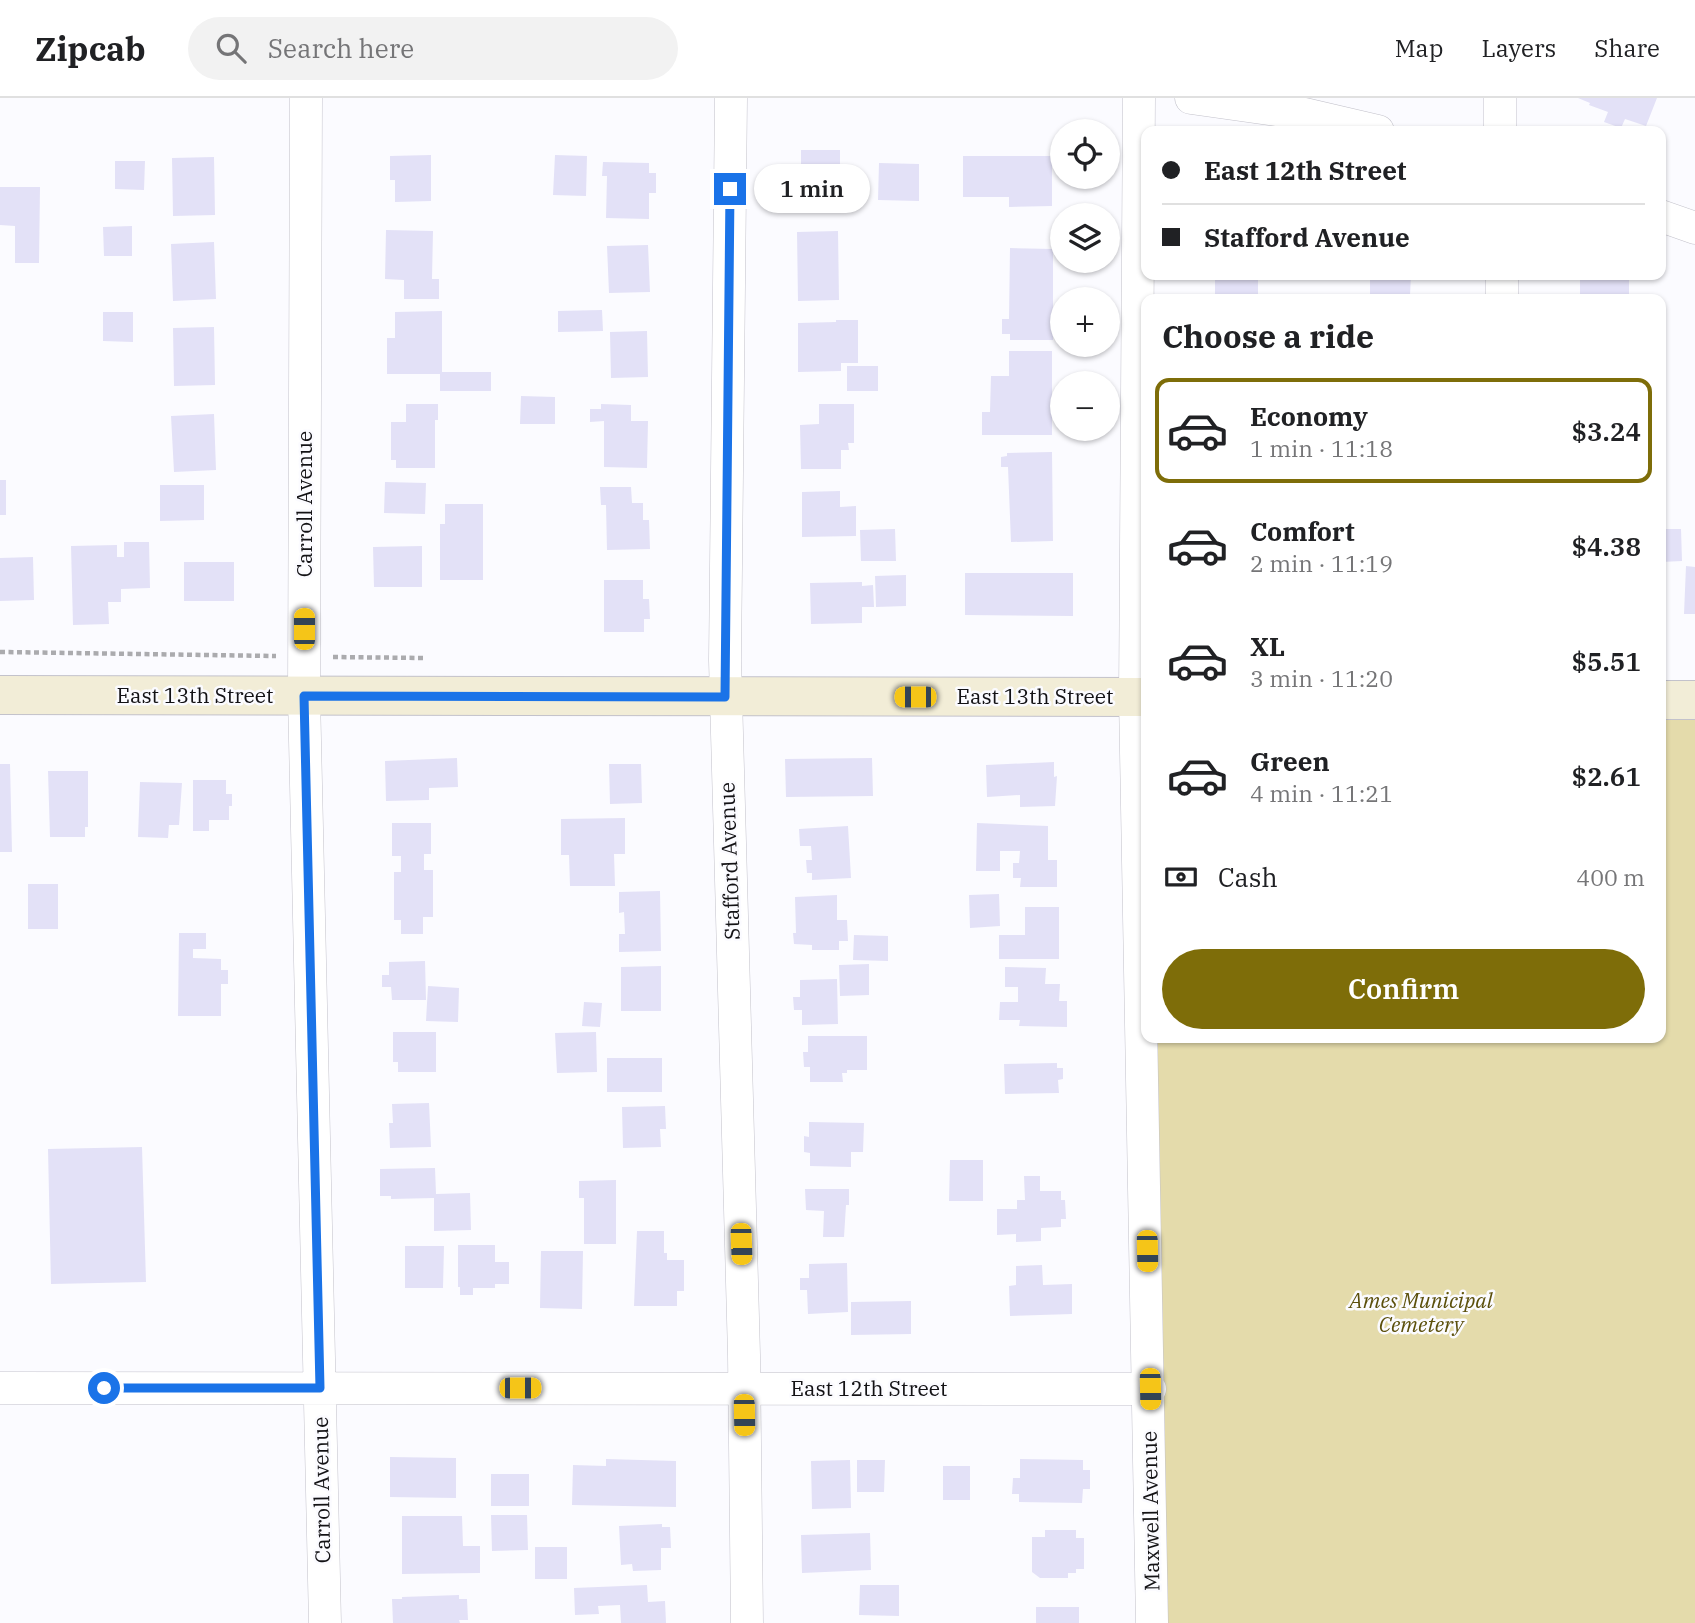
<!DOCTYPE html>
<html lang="en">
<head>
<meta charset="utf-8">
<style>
	:root { --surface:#fff; --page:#f2f2f2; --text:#202124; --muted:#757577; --line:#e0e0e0; --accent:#7e6d09 }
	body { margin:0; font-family:"IBM Plex Serif",serif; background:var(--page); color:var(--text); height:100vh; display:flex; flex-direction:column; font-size:26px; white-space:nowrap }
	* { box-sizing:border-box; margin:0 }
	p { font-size:23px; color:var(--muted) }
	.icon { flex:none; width:38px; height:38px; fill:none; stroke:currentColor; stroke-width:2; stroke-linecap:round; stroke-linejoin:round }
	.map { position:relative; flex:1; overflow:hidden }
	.panel { position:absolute; left:1141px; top:196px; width:525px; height:749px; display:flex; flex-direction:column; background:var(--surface); border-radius:14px; box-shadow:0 2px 5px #0004 }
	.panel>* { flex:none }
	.hud { position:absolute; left:1141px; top:28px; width:525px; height:154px; border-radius:14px; box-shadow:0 2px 5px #0004; display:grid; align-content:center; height:154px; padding:0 21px; background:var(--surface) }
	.fabs { position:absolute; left:1050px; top:21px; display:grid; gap:14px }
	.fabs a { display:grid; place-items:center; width:70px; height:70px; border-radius:50%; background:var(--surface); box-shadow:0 2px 5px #0004; font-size:35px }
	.end { position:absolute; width:32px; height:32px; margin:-16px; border:9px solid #1a73e8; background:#fff; box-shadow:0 0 0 4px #fff }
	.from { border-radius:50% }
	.bubble { position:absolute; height:49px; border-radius:24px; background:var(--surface); box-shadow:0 2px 5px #0004; font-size:23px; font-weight:600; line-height:49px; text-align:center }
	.car { position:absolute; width:21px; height:42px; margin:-21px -10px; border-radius:9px; box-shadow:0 0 5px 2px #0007; background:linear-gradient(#f5c518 24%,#345 0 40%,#f5c518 0 76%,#345 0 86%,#f5c518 0) }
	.hud b { display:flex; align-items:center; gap:24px; height:66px; font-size:26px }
	.hud b+b { border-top:2px solid var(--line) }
	.hud i { width:18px; height:18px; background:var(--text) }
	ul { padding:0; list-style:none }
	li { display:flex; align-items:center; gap:21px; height:105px; margin:0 14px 10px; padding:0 7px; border:4px solid transparent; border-radius:14px }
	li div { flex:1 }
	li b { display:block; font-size:26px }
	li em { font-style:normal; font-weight:600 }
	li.selected { border-color:var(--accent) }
	li>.icon { width:63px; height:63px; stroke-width:1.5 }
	h2 { padding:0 21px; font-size:32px; line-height:84px }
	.pay { display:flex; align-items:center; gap:18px; height:77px; padding:0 21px; font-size:26px }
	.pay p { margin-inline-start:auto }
	.button { display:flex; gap:14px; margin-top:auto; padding:14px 21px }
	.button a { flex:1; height:80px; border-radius:42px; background:var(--accent); color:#fff; font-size:28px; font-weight:600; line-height:80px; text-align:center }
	header { display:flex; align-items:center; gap:42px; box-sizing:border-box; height:98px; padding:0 35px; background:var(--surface); border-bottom:2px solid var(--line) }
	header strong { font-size:33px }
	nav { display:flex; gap:38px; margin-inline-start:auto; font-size:24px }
	.search { width:490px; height:63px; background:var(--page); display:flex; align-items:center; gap:18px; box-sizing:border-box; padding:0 24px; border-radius:38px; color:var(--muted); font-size:26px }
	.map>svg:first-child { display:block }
</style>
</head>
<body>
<header>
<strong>Zipcab</strong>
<div class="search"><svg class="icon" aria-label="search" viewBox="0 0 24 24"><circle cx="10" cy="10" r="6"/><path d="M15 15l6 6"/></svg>Search here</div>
<nav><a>Map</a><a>Layers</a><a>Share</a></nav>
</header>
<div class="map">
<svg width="1695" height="1525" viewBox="0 0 1695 1525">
	<rect width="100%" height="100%" fill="#fbfbff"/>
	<!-- green -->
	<path fill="#e4dbab" d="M1661,602H1695V1525H1152L1146,940H1661Z"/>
	<!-- building -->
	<path fill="#e3e1f7" d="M1578,0H1657L1646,28L1625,21L1621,30L1604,24L1608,14L1589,7L1590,5Z
		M801,52H840V108H801L800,94H793V77H801Z
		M431,57V103L395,104V82H390V58Z
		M555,57L587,58L586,98L553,97Z
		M963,58H1052V108L1009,109V99H963Z
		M214,59L215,117L173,118L172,60Z
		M115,63H145L144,92L115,91Z
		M603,64L649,65V75H656V95H649V121L606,120L607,78H602Z
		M879,65L919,66V103L878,102Z
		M0,89H40L39,165H15V128L0,127Z
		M132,128V158H104L103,129Z
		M386,132L433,133L432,181H439V201H404V182L385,181Z
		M838,133L839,202L798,203L797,134Z
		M214,144L216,201L173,203L171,146Z
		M648,147L650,194L609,195L607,148Z
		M1010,150L1053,151V242H1010V236H1002V221H1009Z
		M1215,177H1258V201H1215Z
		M1370,177H1411L1410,197L1370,196Z
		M1580,177H1629V201H1580Z
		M602,212L603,233L558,234V213Z
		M442,213V274H491V293H440V276H387V240H395V214Z
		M103,214H133V244L103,243Z
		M836,222H858V265H841V273L798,274V225L836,224Z
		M214,229L215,287L174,288L173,230Z
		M647,233L648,279L611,280L610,234Z
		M1009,253H1052V337H982V314H990L991,278H1009Z
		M847,268H878V293H847Z
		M521,298L555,299V326H520Z
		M406,306H438V322H435V370H396V362H391V324H406Z
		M601,306L631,307V323H648L647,370L604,369V323L590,324V311H601Z
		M819,306H854V345H848L849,352H841V371H801L800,327L819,326Z
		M214,316L216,372L174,374L171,318Z
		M1052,354L1053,443L1011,444L1008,369H1001V359L1007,358V355Z
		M0,382H6V417H0Z
		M385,384L426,385L425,416L384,415Z
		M160,387H204V422L160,423Z
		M600,389H631L632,405H643V422H649L650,451L607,452L606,407H601Z
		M840,393V409L856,408V438L802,439V394Z
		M445,406H483V482H440V426H445Z
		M895,431L896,463H861L860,432Z
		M1661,431H1681L1682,463L1661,464Z
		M124,444H149L150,490L121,491V504H108L109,526L73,527L71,448L117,447V459H124Z
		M422,448V489H374L373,449Z
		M33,459L34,502L0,503V460Z
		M184,464H234V503H184Z
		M1686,468L1695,469V516H1684Z
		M965,475H1073V518L965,517Z
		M906,477V508L876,509L875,478Z
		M604,482H643V501H649L650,521H644V534H604Z
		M862,484V488L873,487L874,509H862V525L811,526L810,485Z
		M457,660L458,689L429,690V702L386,703L385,663Z
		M872,660L873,698L786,699L785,661Z
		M1054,664V679L1057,678L1055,708L1020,709V697L987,699L986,667Z
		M0,666H10L12,754H0Z
		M609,666H641L642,705L610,706Z
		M48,673H88V729H85V739H50Z
		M193,682H226V696H232V708H229V722H209V733H193Z
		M140,684L182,685L179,727H169L168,740L138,739Z
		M625,720V756H614L615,788H570L569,757H561V721Z
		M392,725H431V756H424V772H433V819H423V836H401V822H394V774H401V758H392Z
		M977,725L1048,728V762H1057V789H1020L1021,780H1013V765H1019L1020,753H1000V773H976Z
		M848,728L851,780L812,782V775H807L806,762H812L811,748H800L799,731Z
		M28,786H58V831H28Z
		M660,793L661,853L619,854V836H625L624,814L619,815V794Z
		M999,796L1000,828L970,830L969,797Z
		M837,797V822H847L848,843H839V852H812V847L794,846L793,835H796L795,799Z
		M1025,809H1059V861H999V837H1025Z
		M179,835H206V851H193V860L221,861V872H228V886H221V918H178Z
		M854,837L888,838V863L853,862Z
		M425,863L426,902H392L391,889H382V877H389V864Z
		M869,866V897L840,898L839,867Z
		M661,868V913H621V869Z
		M1005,869L1046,870L1045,886H1060L1059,903H1067V929L1019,928L1020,922H999L1000,904H1018V889H1005Z
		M837,881L838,926L802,927V912H794L793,899H800V882Z
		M428,888L459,890L458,924L426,923Z
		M584,904L602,905L600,929L582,928Z
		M393,934H436V974H398V964H393Z
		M596,934L597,974L557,975L555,935Z
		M808,938H867V972H847V975H842L843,984H810V969H804L803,954H808Z
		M607,960H662V994H607Z
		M1057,965V970H1063V981L1058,982L1059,995L1005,996L1004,966Z
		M429,1005L431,1049L390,1050L389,1025H393L392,1006Z
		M665,1008L666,1031H660L661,1049L623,1050L622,1009Z
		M809,1024L864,1025L863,1054H851V1069L810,1068V1055L804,1054V1038L809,1039Z
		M142,1049L146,1184L51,1186L48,1051Z
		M950,1062H983V1103H949Z
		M435,1070L436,1096L470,1095L471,1132L434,1133V1100L391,1101V1098H380V1071Z
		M1024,1078H1040V1093H1061V1102H1065L1066,1121H1061V1129L1041,1130V1143L1016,1144V1136L997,1137V1111H1017V1102H1025Z
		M616,1082V1146H584V1100H579V1083Z
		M805,1091H849V1107H846L844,1139H823L824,1113L806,1112Z
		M637,1133H664V1155H667V1162H684V1193H677V1208H634Z
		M458,1147H495V1164H509V1186H495V1190H473V1197H460V1189H458Z
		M405,1148H444L443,1190H405Z
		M541,1153H583L582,1211L540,1210Z
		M847,1165L848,1214L808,1216L807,1192H800V1180H809V1166Z
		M1042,1167L1043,1187L1072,1186V1216L1010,1218L1009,1188L1016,1187V1168Z
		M911,1203V1236L851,1237V1204Z
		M390,1359L456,1360V1400L390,1399Z
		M606,1361L676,1363V1409L572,1407L573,1367L606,1368Z
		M1020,1361L1083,1362V1372H1090V1391H1083L1082,1405L1019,1404V1396H1012L1013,1380H1020Z
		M850,1362L851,1410L812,1411L811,1363Z
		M857,1362H885L884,1394H857Z
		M943,1368H970V1402H943Z
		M491,1376H529V1408H491Z
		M491,1417H527L528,1452L492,1453Z
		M402,1418H462L463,1448H480V1475L402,1476Z
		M662,1426V1429H670L671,1450H661V1472L633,1473L632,1466L621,1467L619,1428Z
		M1045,1432H1076V1440H1084V1471H1076V1475H1068V1480H1040L1032,1474V1439H1045Z
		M870,1435L871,1472L802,1475L801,1437Z
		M535,1449H567V1481H535Z
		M647,1487L648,1504L665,1503L666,1525H621L620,1507L598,1508L599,1516L575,1517L574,1490Z
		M860,1487H899V1518L859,1517Z
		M459,1497V1501H467L468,1522H459L460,1525H393L392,1501H402V1499Z
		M1036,1509H1079V1525H1036Z"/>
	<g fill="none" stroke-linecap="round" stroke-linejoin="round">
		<!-- minor casing -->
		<g stroke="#c3c2cb" stroke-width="33">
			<path id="minor" d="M306,0L304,598L325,1525
				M731,0L725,562L744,1257L747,1525
				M1139,0L1135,599L1152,1525
				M1191,0L1305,16L1378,33
				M1500,0V33
				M1661,118L1695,130
				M1502,177V201
				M0,1290L1150,1291"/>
		</g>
		<!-- secondary casing -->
		<g stroke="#c3c2cb" stroke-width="40">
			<path id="secondary" d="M0,597L1146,599
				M1661,602H1695"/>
		</g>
		<!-- path -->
		<path stroke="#ababae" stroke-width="4.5" stroke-dasharray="5 3.5" stroke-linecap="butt" d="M0,554L276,558
			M333,559L423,560"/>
		<!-- minor -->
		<use href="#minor" stroke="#fff" stroke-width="32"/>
		<!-- secondary -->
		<use href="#secondary" stroke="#f2edd7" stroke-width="38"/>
	</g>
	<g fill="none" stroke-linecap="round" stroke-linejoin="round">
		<!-- route -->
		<path stroke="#1a73e8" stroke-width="9" d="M104,1290H320L304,598L725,599L730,91"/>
	</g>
	<g text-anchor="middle" stroke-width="5" stroke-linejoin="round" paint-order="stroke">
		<!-- street labels -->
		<g font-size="21" fill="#131215" stroke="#fbfbff">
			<text transform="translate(305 406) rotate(-90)" y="7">Carroll Avenue</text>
			<text x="195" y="605">East 13th Street</text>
			<text x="1035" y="606">East 13th Street</text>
			<text transform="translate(730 763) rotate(-92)" y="7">Stafford Avenue</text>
			<text x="869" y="1298">East 12th Street</text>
			<text transform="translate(322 1392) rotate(-91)" y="7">Carroll Avenue</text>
			<text transform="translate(1151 1413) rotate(-91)" y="7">Maxwell Avenue</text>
		</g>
		<!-- park labels -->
		<g font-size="21" font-style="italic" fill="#5b4f0b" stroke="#fbfbff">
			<text x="1421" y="1210">Ames Municipal<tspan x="1421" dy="24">Cemetery</tspan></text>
		</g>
	</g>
</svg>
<div class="fabs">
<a><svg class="icon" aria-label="locate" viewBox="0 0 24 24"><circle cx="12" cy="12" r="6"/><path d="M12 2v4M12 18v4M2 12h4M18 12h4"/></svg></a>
<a><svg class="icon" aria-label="layers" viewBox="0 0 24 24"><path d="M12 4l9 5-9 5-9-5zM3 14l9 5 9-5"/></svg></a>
<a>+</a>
<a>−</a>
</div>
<i class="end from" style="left:104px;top:1290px"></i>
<i class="end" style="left:730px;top:91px"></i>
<div class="bubble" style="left:754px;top:66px;width:116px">1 min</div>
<i class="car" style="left:304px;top:531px;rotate:0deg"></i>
<i class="car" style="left:915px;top:599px;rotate:270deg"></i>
<i class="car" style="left:741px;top:1146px;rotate:178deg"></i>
<i class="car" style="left:1147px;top:1153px;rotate:179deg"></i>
<i class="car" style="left:520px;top:1290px;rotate:90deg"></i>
<i class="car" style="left:1150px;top:1291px;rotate:179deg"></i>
<i class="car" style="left:744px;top:1317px;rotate:179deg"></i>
<div class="hud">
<b><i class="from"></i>East 12th Street</b>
<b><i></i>Stafford Avenue</b>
</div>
<section class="panel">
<h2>Choose a ride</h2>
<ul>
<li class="selected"><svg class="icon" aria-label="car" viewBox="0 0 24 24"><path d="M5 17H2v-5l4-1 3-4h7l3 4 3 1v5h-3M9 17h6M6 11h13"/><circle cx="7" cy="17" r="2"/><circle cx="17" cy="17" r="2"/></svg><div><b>Economy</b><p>1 min · 11:18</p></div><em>$3.24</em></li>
<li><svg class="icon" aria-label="car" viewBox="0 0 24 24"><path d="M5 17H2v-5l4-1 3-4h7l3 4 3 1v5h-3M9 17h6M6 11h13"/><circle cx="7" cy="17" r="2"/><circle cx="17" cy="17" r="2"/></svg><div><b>Comfort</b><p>2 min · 11:19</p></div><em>$4.38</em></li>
<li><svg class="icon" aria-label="car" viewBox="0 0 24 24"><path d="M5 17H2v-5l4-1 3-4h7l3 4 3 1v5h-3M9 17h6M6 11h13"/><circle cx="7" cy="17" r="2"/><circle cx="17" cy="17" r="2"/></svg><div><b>XL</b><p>3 min · 11:20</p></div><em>$5.51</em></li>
<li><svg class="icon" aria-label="car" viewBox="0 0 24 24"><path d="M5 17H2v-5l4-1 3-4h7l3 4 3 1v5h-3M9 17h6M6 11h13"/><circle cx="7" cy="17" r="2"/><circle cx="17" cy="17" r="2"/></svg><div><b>Green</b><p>4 min · 11:21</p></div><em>$2.61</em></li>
</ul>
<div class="pay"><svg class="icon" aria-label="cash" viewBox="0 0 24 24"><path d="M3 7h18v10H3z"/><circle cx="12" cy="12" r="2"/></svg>Cash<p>400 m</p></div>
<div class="button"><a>Confirm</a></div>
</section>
</div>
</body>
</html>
